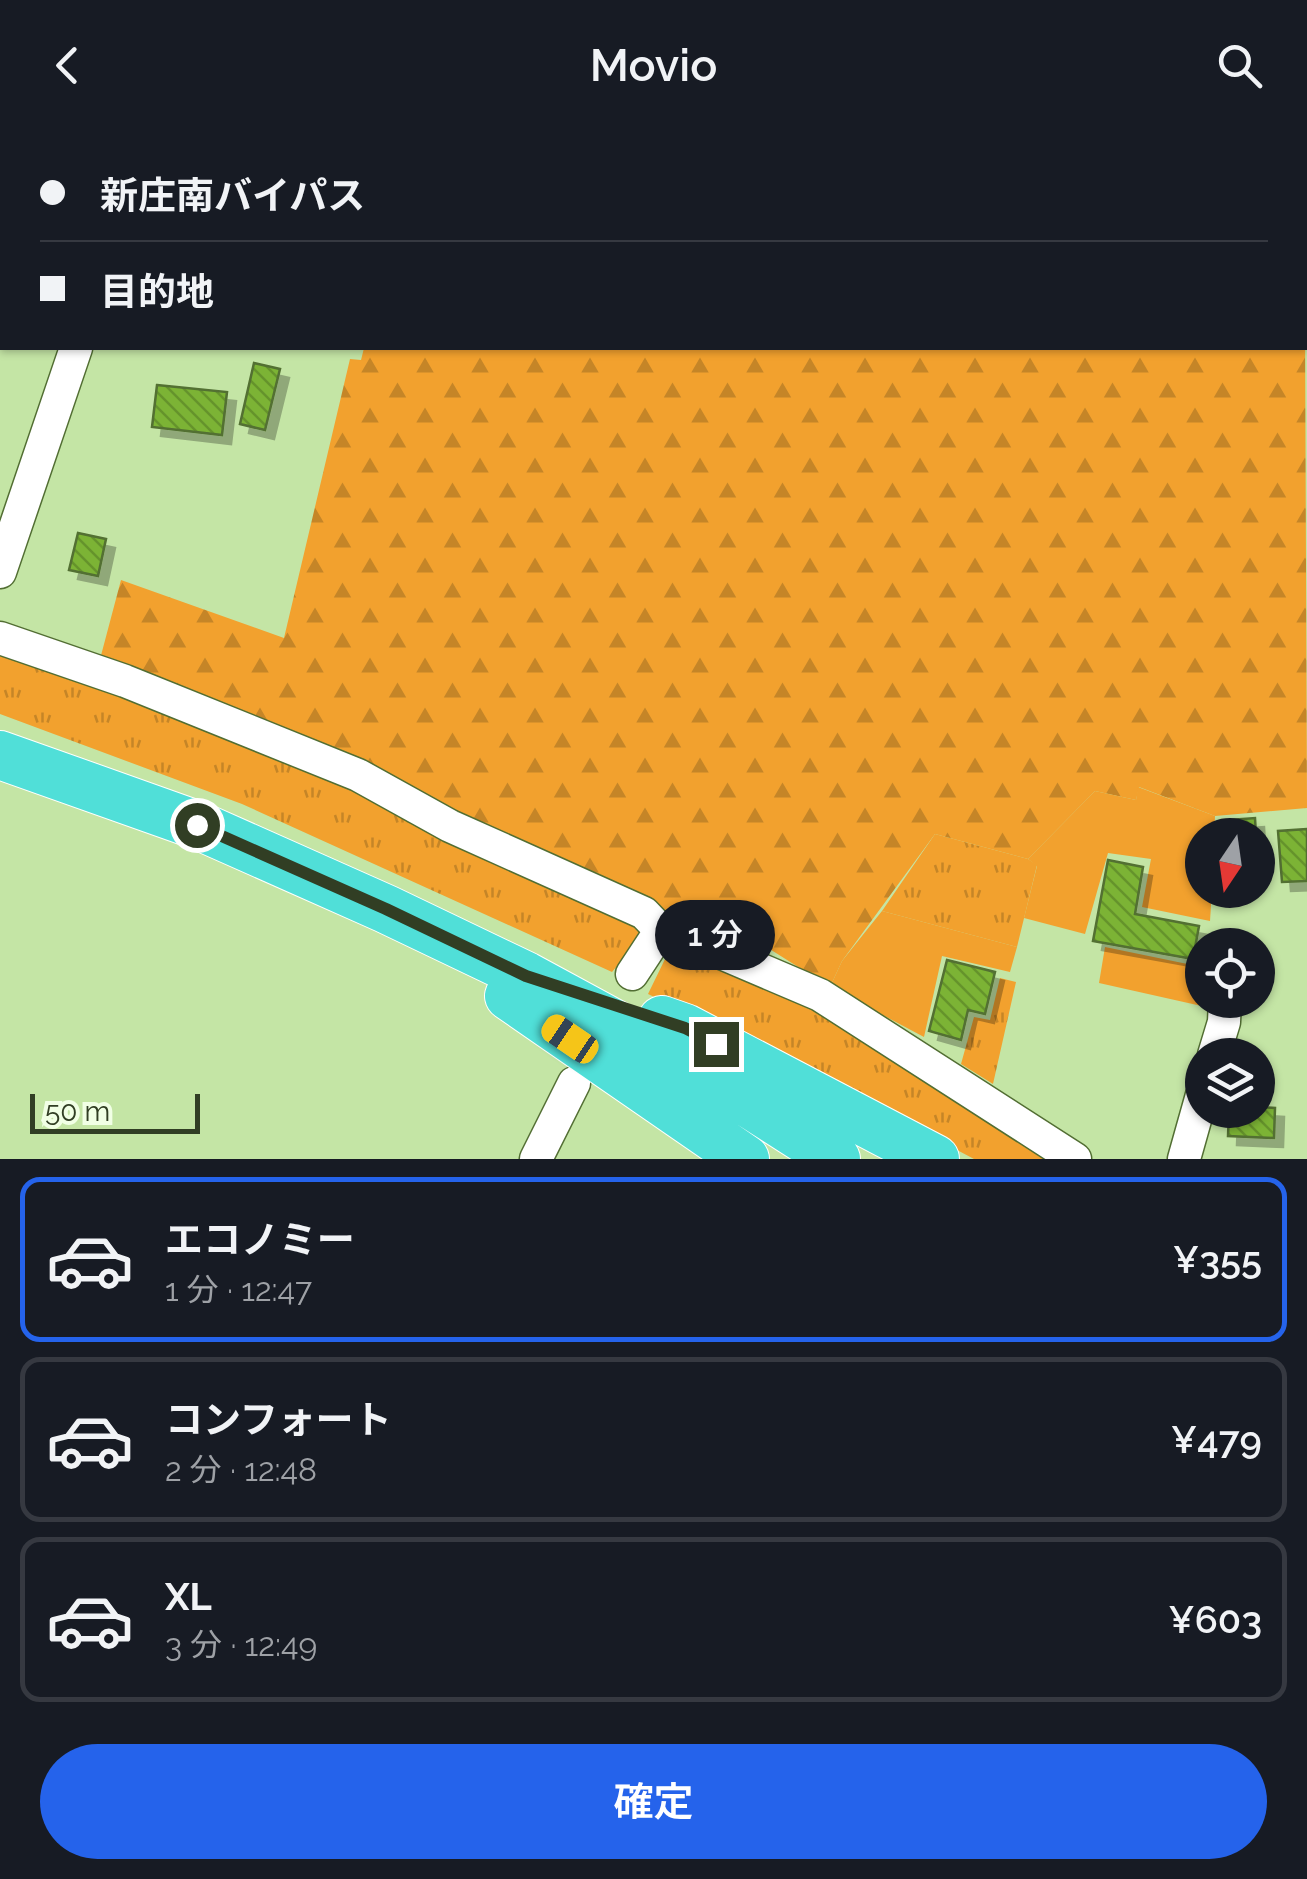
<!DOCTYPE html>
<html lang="ja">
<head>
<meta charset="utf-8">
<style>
	:root { --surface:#171b24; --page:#242831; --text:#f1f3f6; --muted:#9ea1a6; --line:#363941; --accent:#2563eb }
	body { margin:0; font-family:Raleway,"Noto Sans JP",sans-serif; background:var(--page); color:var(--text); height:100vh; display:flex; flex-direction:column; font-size:38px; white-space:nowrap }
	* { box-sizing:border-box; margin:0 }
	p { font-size:32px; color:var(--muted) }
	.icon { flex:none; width:55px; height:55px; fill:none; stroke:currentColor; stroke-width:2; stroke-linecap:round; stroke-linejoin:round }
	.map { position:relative; height:1029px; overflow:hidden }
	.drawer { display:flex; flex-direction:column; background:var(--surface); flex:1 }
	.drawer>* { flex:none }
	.banner { position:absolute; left:0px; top:0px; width:1308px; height:220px; box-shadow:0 2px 8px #0004; display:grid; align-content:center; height:220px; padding:0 40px; background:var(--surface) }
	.needle { width:65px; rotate:193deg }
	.tools { position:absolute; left:1185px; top:688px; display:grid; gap:20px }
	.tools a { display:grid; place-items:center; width:90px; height:90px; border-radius:50%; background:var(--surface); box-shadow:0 2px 8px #0004; font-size:50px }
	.scale { position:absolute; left:30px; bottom:25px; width:170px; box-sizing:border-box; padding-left:10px; border:5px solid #313e24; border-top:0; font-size:28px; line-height:35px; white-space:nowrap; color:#313e24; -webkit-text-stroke:8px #f1ffe5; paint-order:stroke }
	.end { position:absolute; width:45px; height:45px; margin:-22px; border:12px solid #313e24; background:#fff; box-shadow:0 0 0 5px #fff }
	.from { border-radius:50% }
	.bubble { position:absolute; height:70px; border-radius:35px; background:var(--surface); box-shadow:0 2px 8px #0004; font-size:32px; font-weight:600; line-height:70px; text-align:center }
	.car { position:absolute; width:30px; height:60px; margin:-30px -15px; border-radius:12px; box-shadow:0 0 8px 2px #0007; background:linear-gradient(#f5c518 24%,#345 0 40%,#f5c518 0 76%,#345 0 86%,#f5c518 0) }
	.banner b { display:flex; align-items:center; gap:35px; height:95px; font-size:38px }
	.banner b+b { border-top:2px solid var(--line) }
	.banner i { width:25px; height:25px; background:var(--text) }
	ul { padding:18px 0 0; list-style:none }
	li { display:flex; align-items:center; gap:30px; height:165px; margin:0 20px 15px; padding:0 20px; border:5px solid var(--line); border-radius:20px }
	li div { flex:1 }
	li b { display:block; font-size:38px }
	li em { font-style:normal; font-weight:600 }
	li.selected { border-color:var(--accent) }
	li>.icon { width:90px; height:90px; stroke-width:1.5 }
	.cta { display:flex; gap:20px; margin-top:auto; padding:20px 40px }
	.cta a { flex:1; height:115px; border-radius:60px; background:var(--accent); color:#fff; font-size:40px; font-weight:600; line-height:115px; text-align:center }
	header { display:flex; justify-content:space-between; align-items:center; height:130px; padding:0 40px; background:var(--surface); font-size:45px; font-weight:600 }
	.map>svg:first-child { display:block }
</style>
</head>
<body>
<header><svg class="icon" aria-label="back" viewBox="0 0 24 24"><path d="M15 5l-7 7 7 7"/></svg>Movio<svg class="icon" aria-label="search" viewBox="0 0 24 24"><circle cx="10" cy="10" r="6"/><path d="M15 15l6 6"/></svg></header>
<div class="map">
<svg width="1307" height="1029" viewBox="0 0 1307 1029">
	<defs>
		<pattern id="grass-tufts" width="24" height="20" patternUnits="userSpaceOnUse" patternTransform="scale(2.5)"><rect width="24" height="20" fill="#f2a12e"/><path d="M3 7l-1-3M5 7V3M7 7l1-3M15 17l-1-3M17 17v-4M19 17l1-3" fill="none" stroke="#c58527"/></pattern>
		<pattern id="forest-firs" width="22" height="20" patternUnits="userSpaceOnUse" patternTransform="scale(2.5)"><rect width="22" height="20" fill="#f2a12e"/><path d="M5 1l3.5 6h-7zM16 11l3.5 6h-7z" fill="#c58527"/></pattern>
		<pattern id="building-back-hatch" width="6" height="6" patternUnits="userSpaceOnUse" patternTransform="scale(2.5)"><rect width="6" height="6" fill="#7bb334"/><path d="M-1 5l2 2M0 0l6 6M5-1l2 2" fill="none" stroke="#65932c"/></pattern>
		<filter id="shadow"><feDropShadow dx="9" dy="9" stdDeviation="0" flood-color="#0004"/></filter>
	</defs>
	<rect width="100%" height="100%" fill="#c4e5a5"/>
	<!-- grass -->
	<path fill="url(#grass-tufts)" d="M0,522L343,649L638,796L640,809L612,842L242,674L0,584Z
		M935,704L1028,729L1037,735L1017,817L882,781Z
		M682,817L818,875L1050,1029H974L808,941L648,864L667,825Z
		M1000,848L1016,852L993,954L961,934L974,887L990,890Z"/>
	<!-- forest -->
	<path fill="url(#forest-firs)" d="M1305,189L1307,678L1215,686L1139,657L1136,670L1095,661L1028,729L935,704L842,831L830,857L768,818L593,753L99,533L121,450L284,508L350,229L361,230L364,218H1305Z"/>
	<!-- green -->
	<path fill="#f2a12e" d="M1138,657L1215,686L1214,705H1202V760H1212L1210,791L1142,777L1151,729L1108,723L1085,804L1024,788L1037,736L1028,729L1095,661L1136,670Z
		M882,781L1017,817L1010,842L942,826L924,907L830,857L842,831Z
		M1105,817L1202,837V870H1207L1206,877L1099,853Z"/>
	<!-- building -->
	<path fill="url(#building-back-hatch)" stroke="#526f33" stroke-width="2.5" filter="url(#shadow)" d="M381,0H512V2Z
		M254,233L280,239L265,300L240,294Z
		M157,255L227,262L222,305L152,297Z
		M78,403L106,409L98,446L69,440Z
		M1255,688L1256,705H1231L1230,690Z
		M1307,699V751L1282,752L1278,701Z
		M1108,730L1143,737L1135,784L1199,796L1193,829L1093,811Z
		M947,830L995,842L985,884L968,880L961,910L929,901Z
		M1258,977L1275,978L1274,1008L1228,1006L1229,980H1258Z"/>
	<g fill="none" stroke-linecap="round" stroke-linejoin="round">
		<!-- minor casing -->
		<g stroke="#526e33" stroke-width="35">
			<path id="minor" d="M189,2L190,0
				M0,442L76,218
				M0,508L125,551L358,645L450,696L644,783L666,806
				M632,844L655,809L677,804L820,865L1075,1029
				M1214,925L1224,892L1225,870
				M536,1029L574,953
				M1184,1029L1202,965"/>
		</g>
		<!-- highway casing -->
		<g stroke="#fff" stroke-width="50">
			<path id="highway" d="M0,625L197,695L386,779L526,846L679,929L836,1029
				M509,866L745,1029
				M662,890L685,898L935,1029"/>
		</g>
		<!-- minor -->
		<use href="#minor" stroke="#fff" stroke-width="32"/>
		<!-- highway -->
		<use href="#highway" stroke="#50dfd8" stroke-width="48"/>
	</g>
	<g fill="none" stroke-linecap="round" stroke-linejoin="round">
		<!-- route -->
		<path stroke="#313e24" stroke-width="12" d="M197,695L386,779L526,846L685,898L716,914"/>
	</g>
</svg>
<div class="tools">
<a><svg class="needle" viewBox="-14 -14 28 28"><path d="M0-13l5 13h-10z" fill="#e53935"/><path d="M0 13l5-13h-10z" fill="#9ea1a6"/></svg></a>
<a><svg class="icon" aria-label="locate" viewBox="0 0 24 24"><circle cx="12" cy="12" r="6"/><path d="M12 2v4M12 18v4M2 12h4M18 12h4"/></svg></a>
<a><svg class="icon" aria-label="layers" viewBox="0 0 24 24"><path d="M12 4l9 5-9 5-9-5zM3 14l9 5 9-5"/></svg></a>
</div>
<div class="scale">50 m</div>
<i class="end from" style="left:197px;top:695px"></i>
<i class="end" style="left:716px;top:914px"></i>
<div class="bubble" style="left:655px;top:770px;width:120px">1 分</div>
<i class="car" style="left:570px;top:909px;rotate:304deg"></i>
<div class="banner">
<b><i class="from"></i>新庄南バイパス</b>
<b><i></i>目的地</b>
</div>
</div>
<section class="drawer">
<ul>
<li class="selected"><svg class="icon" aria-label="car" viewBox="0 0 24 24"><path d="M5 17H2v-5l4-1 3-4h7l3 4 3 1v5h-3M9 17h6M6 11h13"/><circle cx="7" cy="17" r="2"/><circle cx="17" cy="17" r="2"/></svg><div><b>エコノミー</b><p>1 分 · 12:47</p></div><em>¥355</em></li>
<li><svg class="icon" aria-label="car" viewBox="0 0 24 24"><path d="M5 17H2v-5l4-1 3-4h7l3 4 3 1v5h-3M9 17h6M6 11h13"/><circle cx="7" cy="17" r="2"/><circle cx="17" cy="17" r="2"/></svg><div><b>コンフォート</b><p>2 分 · 12:48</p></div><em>¥479</em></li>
<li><svg class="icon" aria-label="car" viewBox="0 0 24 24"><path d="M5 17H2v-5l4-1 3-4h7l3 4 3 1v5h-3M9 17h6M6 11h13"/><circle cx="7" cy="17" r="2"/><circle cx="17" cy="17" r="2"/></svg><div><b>XL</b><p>3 分 · 12:49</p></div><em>¥603</em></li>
</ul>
<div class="cta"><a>確定</a></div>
</section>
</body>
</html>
